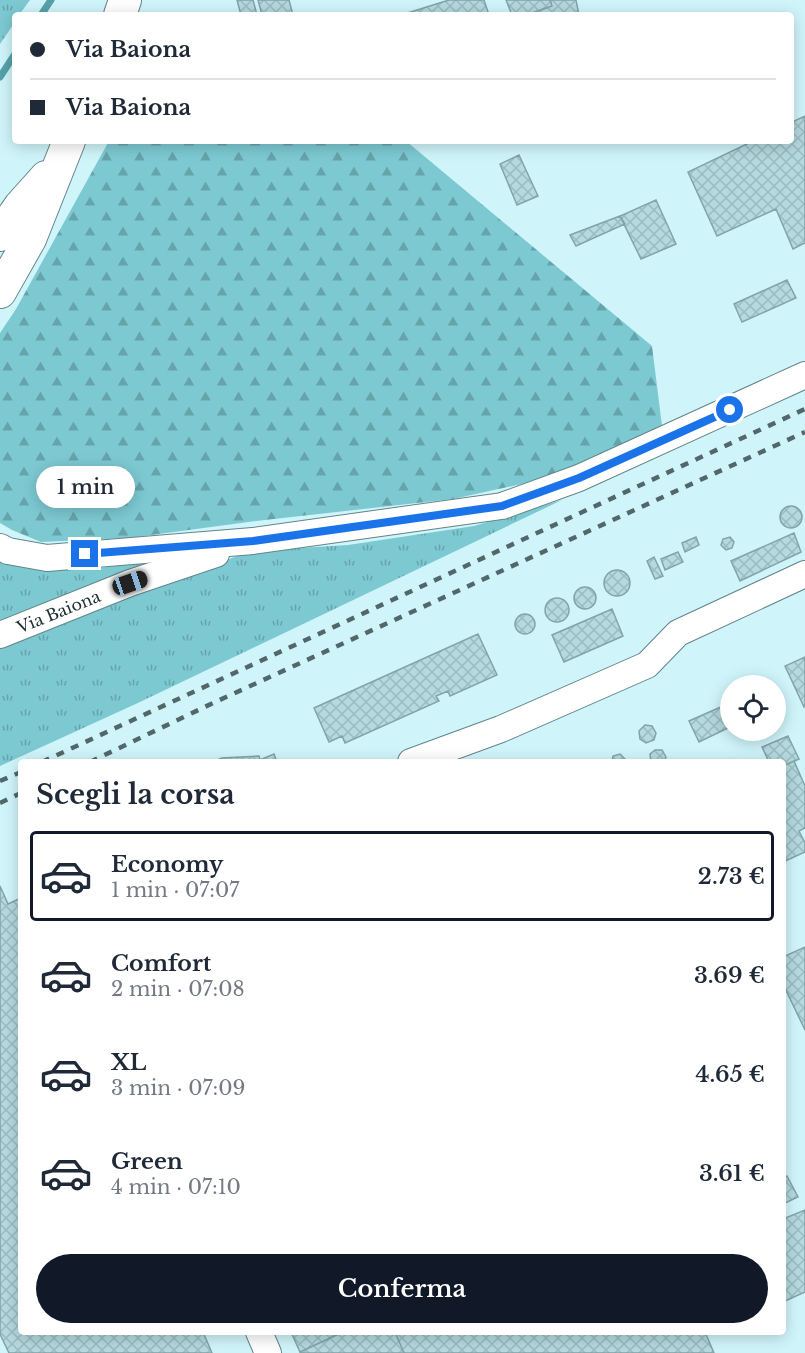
<!DOCTYPE html>
<html lang="it">
<head>
<meta charset="utf-8">
<style>
	:root { --surface:#fff; --page:#f2f2f3; --text:#1f2937; --muted:#747a83; --line:#e0e1e3; --accent:#111827 }
	body { margin:0; font-family:"Libre Baskerville",serif; background:var(--page); color:var(--text); height:100vh; display:flex; flex-direction:column; font-size:22px; white-space:nowrap }
	* { box-sizing:border-box; margin:0 }
	p { font-size:20px; color:var(--muted) }
	.icon { flex:none; width:33px; height:33px; fill:none; stroke:currentColor; stroke-width:2; stroke-linecap:round; stroke-linejoin:round }
	.map { position:relative; flex:1; overflow:hidden }
	.drawer { position:absolute; left:18px; top:759px; width:768px; height:576px; display:flex; flex-direction:column; background:var(--surface); border-radius:6px; box-shadow:0 3px 15px #0003 }
	.drawer>* { flex:none }
	.hud { position:absolute; left:12px; top:12px; width:782px; height:132px; border-radius:6px; box-shadow:0 3px 15px #0003; display:grid; align-content:center; height:132px; padding:0 18px; background:var(--surface) }
	.tools { position:absolute; left:720px; top:675px; display:grid; gap:12px }
	.tools a { display:grid; place-items:center; width:66px; height:66px; border-radius:50%; background:var(--surface); box-shadow:0 3px 15px #0003; font-size:30px }
	.end { position:absolute; width:27px; height:27px; margin:-14px; border:8px solid #1a73e8; background:#fff; box-shadow:0 0 0 3px #fff }
	.from { border-radius:50% }
	.bubble { position:absolute; height:42px; border-radius:21px; background:var(--surface); box-shadow:0 3px 15px #0003; font-size:20px; font-weight:600; line-height:42px; text-align:center }
	.car { position:absolute; width:18px; height:36px; margin:-18px -9px; border-radius:8px; box-shadow:0 0 4px 2px #0007; background:linear-gradient(#222 24%,#8ab4d8 0 40%,#222 0 76%,#8ab4d8 0 86%,#222 0) }
	.hud b { display:flex; align-items:center; gap:21px; height:57px; font-size:22px }
	.hud b+b { border-top:2px solid var(--line) }
	.hud i { width:15px; height:15px; background:var(--text) }
	ul { padding:0; list-style:none }
	li { display:flex; align-items:center; gap:18px; height:90px; margin:0 12px 9px; padding:0 6px; border:3px solid transparent; border-radius:6px }
	li div { flex:1 }
	li b { display:block; font-size:22px }
	li em { font-style:normal; font-weight:600 }
	li.selected { border-color:var(--accent) }
	li>.icon { width:54px; height:54px; stroke-width:1.5 }
	h2 { padding:0 18px; font-size:27px; line-height:72px }
	.action { display:flex; gap:12px; margin-top:auto; padding:12px 18px }
	.action a { flex:1; height:69px; border-radius:36px; background:var(--accent); color:#fff; font-size:24px; font-weight:600; line-height:69px; text-align:center }
	.map>svg:first-child { display:block }
</style>
</head>
<body>
<div class="map">
<svg width="805" height="1353" viewBox="0 0 805 1353">
	<defs>
		<pattern id="grass-tufts" width="24" height="20" patternUnits="userSpaceOnUse" patternTransform="scale(1.5)"><rect width="24" height="20" fill="#7dc9d2"/><path d="M3 7l-1-3M5 7V3M7 7l1-3M15 17l-1-3M17 17v-4M19 17l1-3" fill="none" stroke="#66a4ab"/></pattern>
		<pattern id="forest-firs" width="22" height="20" patternUnits="userSpaceOnUse" patternTransform="scale(1.5)"><rect width="22" height="20" fill="#7dc9d2"/><path d="M5 1l3.5 6h-7zM16 11l3.5 6h-7z" fill="#66a4ab"/></pattern>
		<pattern id="building-cross-hatch" width="8" height="8" patternUnits="userSpaceOnUse" patternTransform="scale(1.5)"><rect width="8" height="8" fill="#b4d9de"/><path d="M0 0l8 8M0 8l8-8" fill="none" stroke="#9abbbf"/></pattern>
	</defs>
	<rect width="100%" height="100%" fill="#cff5fa"/>
	<!-- grass -->
	<path fill="url(#grass-tufts)" d="M0,0H30L19,15H15V22L0,44Z
		M562,500L140,702L0,766V648L84,612L251,551L348,545L474,526Z
		M0,557L16,566L86,570L136,563L146,565L0,623Z"/>
	<!-- forest -->
	<path fill="url(#forest-firs)" d="M109,141H406L652,346L662,426L545,479L453,499L256,521L129,538L41,542L12,530L0,523V333L16,309Z"/>
	<g fill="none" stroke-linecap="round" stroke-linejoin="round">
		<!-- stream -->
		<path stroke="#56a2ab" stroke-width="7" d="M41,15L51,0
			M0,77L15,54"/>
	</g>
	<!-- building -->
	<path fill="url(#building-cross-hatch)" stroke="#80a4a9" stroke-width="1.5" d="M237,0H253L257,15H241Z
		M258,0H289L293,15H262Z
		M449,0H484L489,15H401Z
		M506,0H550L552,6L526,15H512Z
		M550,0H576L579,15H526L552,6Z
		M805,116V243L793,249L776,209L717,236L688,172L753,141H790V123Z
		M519,155L538,196L517,205L500,164Z
		M656,200L676,244L641,259L620,216Z
		M620,216L625,224L576,246L570,235Z
		M787,280L796,298L742,322L734,304Z
		M780 517a11 11 0 1 1 22 0a11 11 0 1 1-22 0Z
		M794,533L801,552L740,581L731,561Z
		M696,537L699,545L685,552L682,543Z
		M730,537L734,542L732,548L726,550L721,545L723,539Z
		M678,552L683,562L665,570L661,559Z
		M654,557L663,576L655,579L647,561Z
		M604 583a13 13 0 1 1 26 0a13 13 0 1 1-26 0Z
		M574 598a11 11 0 1 1 22 0a11 11 0 1 1-22 0Z
		M545 610a12 12 0 1 1 24 0a12 12 0 1 1-24 0Z
		M612,609L623,636L564,662L552,635Z
		M515 624a10 10 0 1 1 20 0a10 10 0 1 1-20 0Z
		M478,634L497,675L450,696L448,691L436,696L439,701L345,743L342,736L329,742L314,708Z
		M805,657V706L804,707L785,666Z
		M730,703V727L699,742L689,721Z
		M645,725L652,726L656,733L654,740L646,743L640,739L639,731Z
		M788,736L799,759L783,766V762H769L762,747Z
		M655,750H662L666,757L664,762H651L650,754Z
		M274,754L277,762H212L222,758L259,756L260,760Z
		M620,754L625,759V762H612L613,756Z
		M794,761L805,786V828L799,831L805,843V852L783,862V766Z
		M0,886L8,904L21,898V1332H203L212,1353H9L0,1334Z
		M805,947V1030L783,984V957Z
		M787,1176L798,1197L783,1204V1178Z
		M805,1210V1292L783,1302V1219Z
		M291,1332H343L300,1352Z
		M343,1332H395L404,1353H300V1352Z
		M395,1332H705L714,1353H404Z"/>
	<g fill="none" stroke-linecap="round" stroke-linejoin="round">
		<!-- minor casing -->
		<g stroke="#628589" stroke-width="28">
			<g id="minor">
				<path d="M0,547L8,551L47,558L253,541L502,506L579,478L805,375"/>
				<path id="s1" d="M0,635L130,583L216,554"/>
				<path d="M411,762L501,729L647,665L678,633L805,574"/>
				<path d="M259,1332L268,1353"/>
			</g>
		</g>
		<!-- major casing -->
		<g stroke="#628589" stroke-width="34">
			<path id="major" d="M120,15L125,0
				M0,235L20,206L46,177
				M0,292L30,239L69,141"/>
		</g>
		<!-- minor -->
		<use href="#minor" stroke="#fff" stroke-width="26"/>
		<!-- major -->
		<use href="#major" stroke="#fff" stroke-width="32"/>
		<!-- rail -->
		<path stroke="#526769" stroke-width="4.5" stroke-dasharray="8 8" stroke-linecap="butt" d="M42,762L805,409
			M90,762L213,703L805,432
			M0,781L21,772
			M0,803L21,793"/>
	</g>
	<g fill="none" stroke-linecap="round" stroke-linejoin="round">
		<!-- route -->
		<path stroke="#1a73e8" stroke-width="8" d="M85,554L253,541L502,506L579,478L730,410"/>
	</g>
	<g text-anchor="middle" stroke-width="4.5" stroke-linejoin="round" paint-order="stroke">
		<!-- street labels -->
		<g font-size="16" fill="#223132" stroke="#cff5fa">
			<text dy="6" stroke="none"><textPath href="#s1" startOffset="63">Via Baiona</textPath></text>
		</g>
	</g>
</svg>
<div class="tools">
<a><svg class="icon" aria-label="locate" viewBox="0 0 24 24"><circle cx="12" cy="12" r="6"/><path d="M12 2v4M12 18v4M2 12h4M18 12h4"/></svg></a>
</div>
<i class="end from" style="left:730px;top:410px"></i>
<i class="end" style="left:85px;top:554px"></i>
<div class="bubble" style="left:36px;top:466px;width:99px">1 min</div>
<i class="car" style="left:130px;top:583px;rotate:71deg"></i>
<div class="hud">
<b><i class="from"></i>Via Baiona</b>
<b><i></i>Via Baiona</b>
</div>
<section class="drawer">
<h2>Scegli la corsa</h2>
<ul>
<li class="selected"><svg class="icon" aria-label="car" viewBox="0 0 24 24"><path d="M5 17H2v-5l4-1 3-4h7l3 4 3 1v5h-3M9 17h6M6 11h13"/><circle cx="7" cy="17" r="2"/><circle cx="17" cy="17" r="2"/></svg><div><b>Economy</b><p>1 min · 07:07</p></div><em>2.73 €</em></li>
<li><svg class="icon" aria-label="car" viewBox="0 0 24 24"><path d="M5 17H2v-5l4-1 3-4h7l3 4 3 1v5h-3M9 17h6M6 11h13"/><circle cx="7" cy="17" r="2"/><circle cx="17" cy="17" r="2"/></svg><div><b>Comfort</b><p>2 min · 07:08</p></div><em>3.69 €</em></li>
<li><svg class="icon" aria-label="car" viewBox="0 0 24 24"><path d="M5 17H2v-5l4-1 3-4h7l3 4 3 1v5h-3M9 17h6M6 11h13"/><circle cx="7" cy="17" r="2"/><circle cx="17" cy="17" r="2"/></svg><div><b>XL</b><p>3 min · 07:09</p></div><em>4.65 €</em></li>
<li><svg class="icon" aria-label="car" viewBox="0 0 24 24"><path d="M5 17H2v-5l4-1 3-4h7l3 4 3 1v5h-3M9 17h6M6 11h13"/><circle cx="7" cy="17" r="2"/><circle cx="17" cy="17" r="2"/></svg><div><b>Green</b><p>4 min · 07:10</p></div><em>3.61 €</em></li>
</ul>
<div class="action"><a>Conferma</a></div>
</section>
</div>
</body>
</html>
